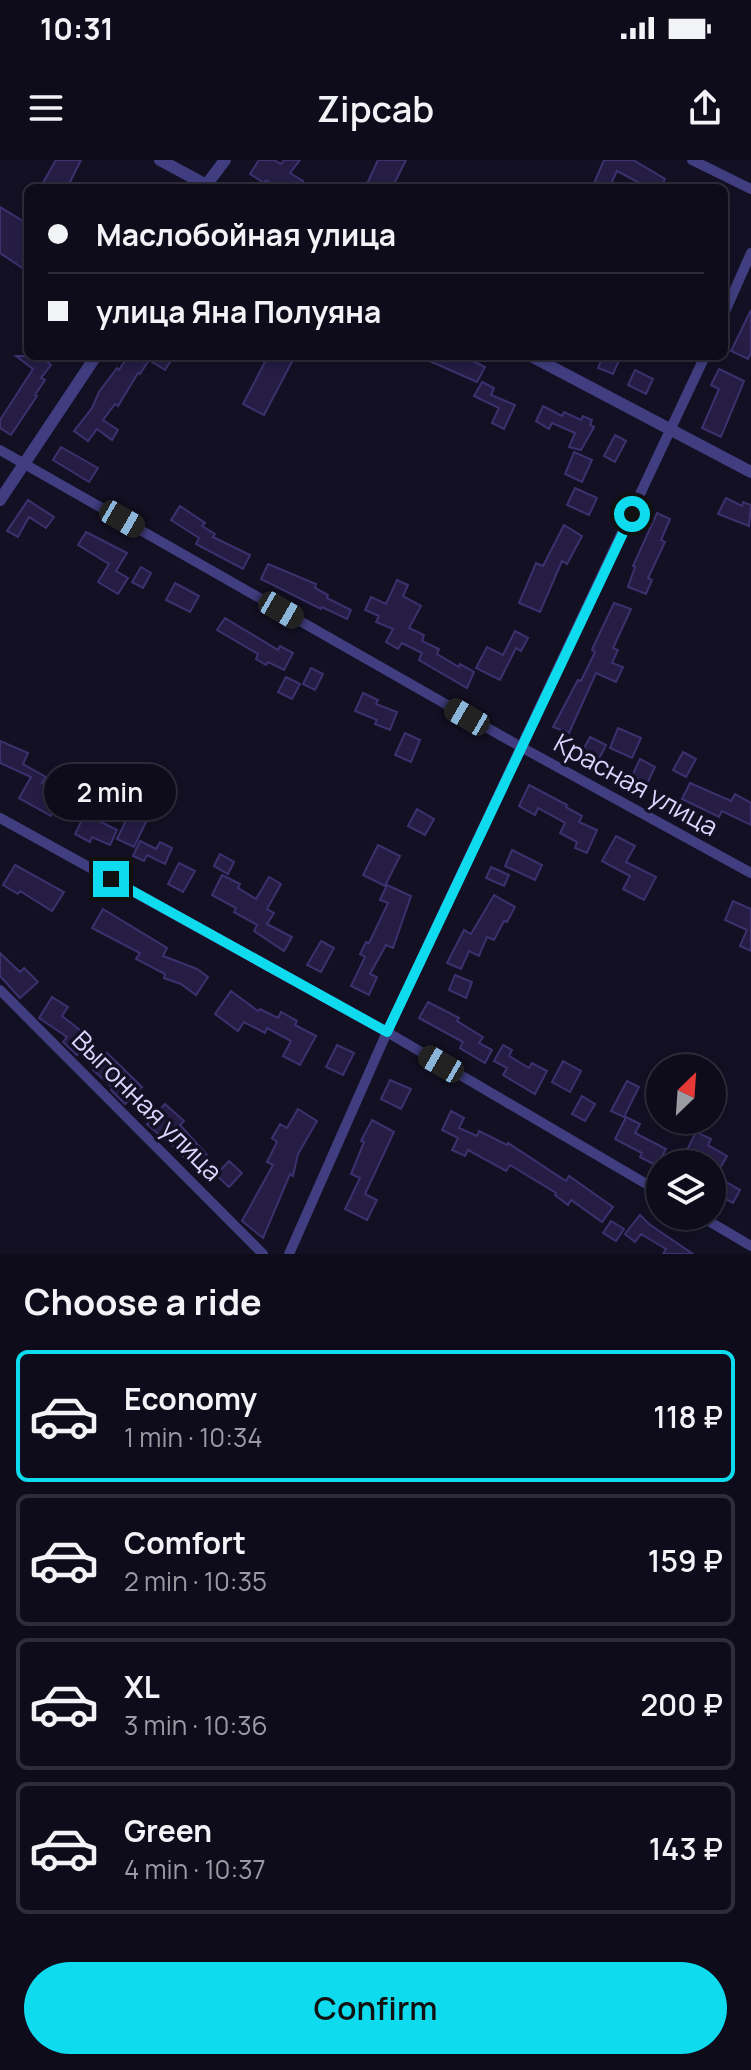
<!DOCTYPE html>
<html lang="en">
<head>
<meta charset="utf-8">
<style>
	:root { --surface:#0e0c1b; --page:#1c1a28; --text:#f1f3f6; --muted:#9b9ba3; --line:#2e2c3a; --accent:#0fdbef }
	body { margin:0; font-family:Manrope,sans-serif; background:var(--page); color:var(--text); height:100vh; display:flex; flex-direction:column; font-size:30px; white-space:nowrap }
	* { box-sizing:border-box; margin:0 }
	p { font-size:26px; color:var(--muted) }
	.icon { flex:none; width:44px; height:44px; fill:none; stroke:currentColor; stroke-width:2; stroke-linecap:round; stroke-linejoin:round }
	.map { position:relative; height:1094px; overflow:hidden }
	.details { display:flex; flex-direction:column; background:var(--surface); flex:1 }
	.details>* { flex:none }
	.banner { position:absolute; left:24px; top:24px; width:704px; height:176px; border-radius:12px; box-shadow:0 4px 12px #0003,0 0 0 2px var(--line); display:grid; align-content:center; height:176px; padding:0 24px; background:var(--surface) }
	.needle { width:52px; rotate:25deg }
	.tools { position:absolute; left:646px; top:894px; display:grid; gap:16px }
	.tools a { display:grid; place-items:center; width:80px; height:80px; border-radius:50%; background:var(--surface); box-shadow:0 4px 12px #0003,0 0 0 2px var(--line); font-size:40px }
	.end { position:absolute; width:36px; height:36px; margin:-18px; border:10px solid #0fdbef; background:#111; box-shadow:0 0 0 4px #111 }
	.from { border-radius:50% }
	.bubble { position:absolute; height:56px; border-radius:28px; background:var(--surface); box-shadow:0 4px 12px #0003,0 0 0 2px var(--line); font-size:26px; font-weight:600; line-height:56px; text-align:center }
	.car { position:absolute; width:24px; height:48px; margin:-24px -12px; border-radius:10px; box-shadow:0 0 6px 2px #0007; background:linear-gradient(#222 24%,#8ab4d8 0 40%,#222 0 76%,#8ab4d8 0 86%,#222 0) }
	.banner b { display:flex; align-items:center; gap:28px; height:76px; font-size:30px }
	.banner b+b { border-top:2px solid var(--line) }
	.banner i { width:20px; height:20px; background:var(--text) }
	ul { padding:0; list-style:none }
	li { display:flex; align-items:center; gap:24px; height:132px; margin:0 16px 12px; padding:0 8px; border:4px solid var(--line); border-radius:12px }
	li div { flex:1 }
	li b { display:block; font-size:30px }
	li em { font-style:normal; font-weight:600 }
	li.active { border-color:var(--accent) }
	li>.icon { width:72px; height:72px; stroke-width:1.5 }
	h2 { padding:0 24px; font-size:36px; line-height:96px }
	.action { display:flex; gap:16px; margin-top:auto; padding:16px 24px }
	.action a { flex:1; height:92px; border-radius:48px; background:var(--accent); color:#111; font-size:32px; font-weight:600; line-height:92px; text-align:center }
	.status { display:flex; justify-content:space-between; align-items:center; height:56px; padding:0 40px; background:var(--surface); direction:ltr }
	.status svg { height:22px; fill:currentColor }
	header { display:flex; justify-content:space-between; align-items:center; height:104px; padding:0 24px; background:var(--surface); font-size:36px; font-weight:600 }
	.map>svg:first-child { display:block }
</style>
</head>
<body>
<div class="status"><b>10:31</b><svg viewBox="0 0 49 12"><path d="M0 12V9h3v3zM5 12V6h3v6zM10 12V3h3v9zM15 12V0h3v12zM26 1h20v11H26zM47 4h2v5h-2z"/></svg></div>
<header><svg class="icon" aria-label="menu" viewBox="0 0 24 24"><path d="M4 6h16M4 12h16M4 18h16"/></svg>Zipcab<svg class="icon" aria-label="share" viewBox="0 0 24 24"><path d="M12 15V3M7 8l5-5 5 5M5 13v7h14v-7"/></svg></header>
<div class="map">
<svg width="751" height="1094" viewBox="0 0 751 1094">
	<rect width="100%" height="100%" fill="#131024"/>
	<!-- building -->
	<path fill="#251d44" stroke="#3c316e" stroke-width="2" d="M56,0H81L67,28H40Z
		M259,0H274L281,4L284,0H300L290,13L303,21L299,28H279L266,20L264,23L250,14Z
		M378,0H406L392,28H365Z
		M604,0H633L665,19L661,28H649L617,11L609,28H592Z
		M0,47L28,64V102L24,109L0,93Z
		M751,150V192L748,199L731,191Z
		M16,196H40L51,205L41,218L45,220L35,235L37,236L11,275L0,268V260L33,209Z
		M128,196H174L165,210L149,200L140,214L138,213L118,246L115,244L103,260L118,270L112,280L97,269L88,281L74,271L92,248L99,232L117,208L119,210Z
		M268,196H295L264,255L243,244Z
		M418,196H463L485,207L477,222Z
		M603,196H621L613,214L598,208Z
		M719,209L744,221L721,277L702,268L719,229L711,225Z
		M635,210L653,219L646,234L628,225Z
		M482,222L494,228L491,235L515,245L504,269L492,263L499,248L474,236Z
		M543,246L562,256L564,252L581,260L583,256L592,260L590,265L594,267L581,290L569,287L575,273L552,263L549,269L536,261Z
		M615,275L626,281L615,302L604,296Z
		M61,287L98,308L89,322L53,300Z
		M574,292L592,300L582,322L565,314Z
		M575,328L597,338L589,355L567,345Z
		M726,338L742,346L743,342L751,345L749,366L718,354Z
		M28,340L54,357L46,368L29,357L18,377L7,371Z
		M180,346L205,363L202,366L215,374L213,377L250,395L243,409L196,384L199,378L171,360Z
		M657,353L670,359L661,380L665,382L648,418L652,420L646,434L628,427L635,407L633,406Z
		M564,365L582,376L567,404L562,401L540,452L519,443L536,403L543,406Z
		M86,372L127,393L116,411L128,418L118,434L98,422L109,404L78,385Z
		M268,404L316,424L315,428L328,435L327,438L351,450L347,459L322,447L321,449L261,419Z
		M141,407L151,413L143,428L132,422Z
		M397,420L408,425L403,436L421,446L409,468L424,475L422,481L439,489L437,494L459,507L460,504L474,512L467,528L419,500L422,493L402,483L398,489L386,482L393,469L376,462L379,456L365,450L371,437L386,444Z
		M175,423L199,436L190,452L166,440Z
		M614,443L631,449L613,488L618,490L612,503L623,507L616,522L596,513L569,573L553,567L578,520L581,521L595,492L592,490L596,481Z
		M225,458L278,490L280,486L293,493L284,510L268,502L266,505L256,499L258,494L217,470Z
		M515,471L528,478L521,491L516,488L500,520L476,508L487,487L503,495Z
		M311,508L323,514L315,530L303,524Z
		M286,517L300,524L292,539L278,532Z
		M363,533L378,540L376,544L397,552L390,570L375,564L377,560L355,551Z
		M618,568L641,578L632,598L610,588Z
		M405,573L420,580L411,602L395,595Z
		M590,577L606,585L598,601L582,592Z
		M0,581L28,593L23,604L46,617L42,623L66,636L72,623L86,630L74,654L57,645L51,656L19,638L31,617L0,603Z
		M683,592L696,599L686,617L673,610Z
		M640,599L655,607L647,624L632,616Z
		M690,623L731,641L735,634L751,643V665L722,651L719,657L682,639Z
		M529,625L567,645L566,647L582,656L579,662L597,670L587,693L575,688L577,682L560,673L565,663L538,648L535,655L519,646Z
		M417,649L434,659L425,675L408,666Z
		M130,652L147,660L134,687L117,679Z
		M85,654L117,670L110,685L92,677L90,682L75,674Z
		M616,676L635,686L626,702L656,717L644,740L623,729L630,716L602,701Z
		M140,681L156,689L160,682L172,688L165,704L147,695L144,701L133,696Z
		M378,685L400,696L385,726L363,715Z
		M512,690L542,705L535,720L505,706Z
		M220,694L234,702L228,714L214,706Z
		M179,703L195,711L183,732L168,724Z
		M15,705L64,732L52,751L20,731L18,734L3,725Z
		M491,707L509,715L504,726L486,718Z
		M222,715L240,724L238,728L256,739L269,717L281,724L267,749L274,753L267,764L292,777L284,791L254,771L257,765L234,752L236,748L212,735Z
		M387,725L411,736L393,788L386,785L370,814L377,817L369,835L351,826L365,797L360,794L366,782L369,783L388,743L380,740Z
		M494,735L515,747L507,762L504,761L494,780L487,777L479,796L469,791L461,809L447,803L464,770L471,774Z
		M733,741L751,749V791L740,786L747,770L725,760Z
		M103,749L167,788L163,796L197,809L208,817L196,835L181,824L164,818L165,814L136,799L140,793L92,768Z
		M321,781L334,788L321,812L307,805Z
		M0,793L20,812L24,808L38,822L20,838L0,816Z
		M455,815L472,822L466,838L449,830Z
		M231,831L258,851L260,849L278,858L281,852L297,861L295,865L316,876L300,905L283,896L291,881L267,868L265,873L244,862L238,871L215,854Z
		M52,837L68,847L62,856L90,878L77,895L63,882L67,877L39,858Z
		M428,842L459,858L457,861L483,877L479,883L492,890L485,903L460,888L463,882L419,858Z
		M337,885L354,893L343,915L326,907Z
		M503,885L512,890L509,896L529,908L532,903L547,911L535,934L503,915L507,908L494,901Z
		M107,893L142,927L125,944L111,930L113,928L93,910Z
		M563,901L581,911L570,932L552,922Z
		M390,920L411,929L401,949L381,939Z
		M627,921L639,927L624,957L611,951Z
		M582,936L595,944L585,961L572,954Z
		M165,944L184,961L180,965L207,995L194,1007L167,980L166,981L147,964Z
		M298,949L317,961L298,994L293,1016L290,1014L263,1078L242,1061L273,1005L267,1002L277,982L272,978L280,964L287,968Z
		M451,951L464,958L459,968L477,976L479,971L507,985L508,983L566,1021L569,1016L613,1047L602,1062L571,1040L568,1045L555,1035L556,1033L510,1005L506,1011L468,990L465,996L452,990L458,978L442,970Z
		M626,957L640,964L635,973L666,989L657,1006L640,997L642,993L615,979Z
		M372,960L394,972L365,1034L377,1040L367,1060L345,1049L360,1018L351,1014L364,982L361,981Z
		M696,972L711,979L708,985L727,996L712,1022V1004H704L685,994Z
		M229,1001L242,1013L229,1027L216,1015Z
		M721,1019L740,1030L733,1043L714,1033Z
		M640,1055L649,1064L693,1094H663L666,1089L641,1074L635,1082L625,1074Z
		M611,1061L624,1069L616,1081L603,1073Z"/>
	<g fill="none" stroke-linecap="round" stroke-linejoin="round">
		<!-- minor -->
		<path stroke="#403e80" stroke-width="10" d="M692,0L751,29
			M724,154L751,93
			M0,290L521,587L751,713
			M0,658L387,872L660,1032
			M0,830L263,1094
			M700,1056L751,1086
			M289,1094L387,872L705,196"/>
		<!-- tertiary -->
		<path stroke="#403e80" stroke-width="12" d="M160,0L212,28
			M204,28L225,0
			M531,196L751,312
			M0,340L96,196"/>
	</g>
	<g fill="none" stroke-linecap="round" stroke-linejoin="round">
		<!-- route -->
		<path stroke="#0fdbef" stroke-width="10" d="M111,719L387,872L632,354"/>
	</g>
	<g text-anchor="middle" stroke-width="7" stroke-linejoin="round" paint-order="stroke">
		<!-- street labels -->
		<g font-size="26" fill="#d9d5fc" stroke="#131024">
			<text transform="translate(636 625) rotate(29)" y="9">Красная улица</text>
			<text transform="translate(147 946) rotate(45)" y="9">Выгонная улица</text>
		</g>
	</g>
</svg>
<div class="tools">
<a><svg class="needle" viewBox="-14 -14 28 28"><path d="M0-13l5 13h-10z" fill="#e53935"/><path d="M0 13l5-13h-10z" fill="#9b9ba3"/></svg></a>
<a><svg class="icon" aria-label="layers" viewBox="0 0 24 24"><path d="M12 4l9 5-9 5-9-5zM3 14l9 5 9-5"/></svg></a>
</div>
<i class="end from" style="left:632px;top:354px"></i>
<i class="end" style="left:111px;top:719px"></i>
<div class="bubble" style="left:44px;top:604px;width:132px">2 min</div>
<i class="car" style="left:122px;top:359px;rotate:120deg"></i>
<i class="car" style="left:281px;top:450px;rotate:120deg"></i>
<i class="car" style="left:467px;top:557px;rotate:300deg"></i>
<i class="car" style="left:441px;top:904px;rotate:300deg"></i>
<div class="banner">
<b><i class="from"></i>Маслобойная улица</b>
<b><i></i>улица Яна Полуяна</b>
</div>
</div>
<section class="details">
<h2>Choose a ride</h2>
<ul>
<li class="active"><svg class="icon" aria-label="car" viewBox="0 0 24 24"><path d="M5 17H2v-5l4-1 3-4h7l3 4 3 1v5h-3M9 17h6M6 11h13"/><circle cx="7" cy="17" r="2"/><circle cx="17" cy="17" r="2"/></svg><div><b>Economy</b><p>1 min · 10:34</p></div><em>118 ₽</em></li>
<li><svg class="icon" aria-label="car" viewBox="0 0 24 24"><path d="M5 17H2v-5l4-1 3-4h7l3 4 3 1v5h-3M9 17h6M6 11h13"/><circle cx="7" cy="17" r="2"/><circle cx="17" cy="17" r="2"/></svg><div><b>Comfort</b><p>2 min · 10:35</p></div><em>159 ₽</em></li>
<li><svg class="icon" aria-label="car" viewBox="0 0 24 24"><path d="M5 17H2v-5l4-1 3-4h7l3 4 3 1v5h-3M9 17h6M6 11h13"/><circle cx="7" cy="17" r="2"/><circle cx="17" cy="17" r="2"/></svg><div><b>XL</b><p>3 min · 10:36</p></div><em>200 ₽</em></li>
<li><svg class="icon" aria-label="car" viewBox="0 0 24 24"><path d="M5 17H2v-5l4-1 3-4h7l3 4 3 1v5h-3M9 17h6M6 11h13"/><circle cx="7" cy="17" r="2"/><circle cx="17" cy="17" r="2"/></svg><div><b>Green</b><p>4 min · 10:37</p></div><em>143 ₽</em></li>
</ul>
<div class="action"><a>Confirm</a></div>
</section>
</body>
</html>
